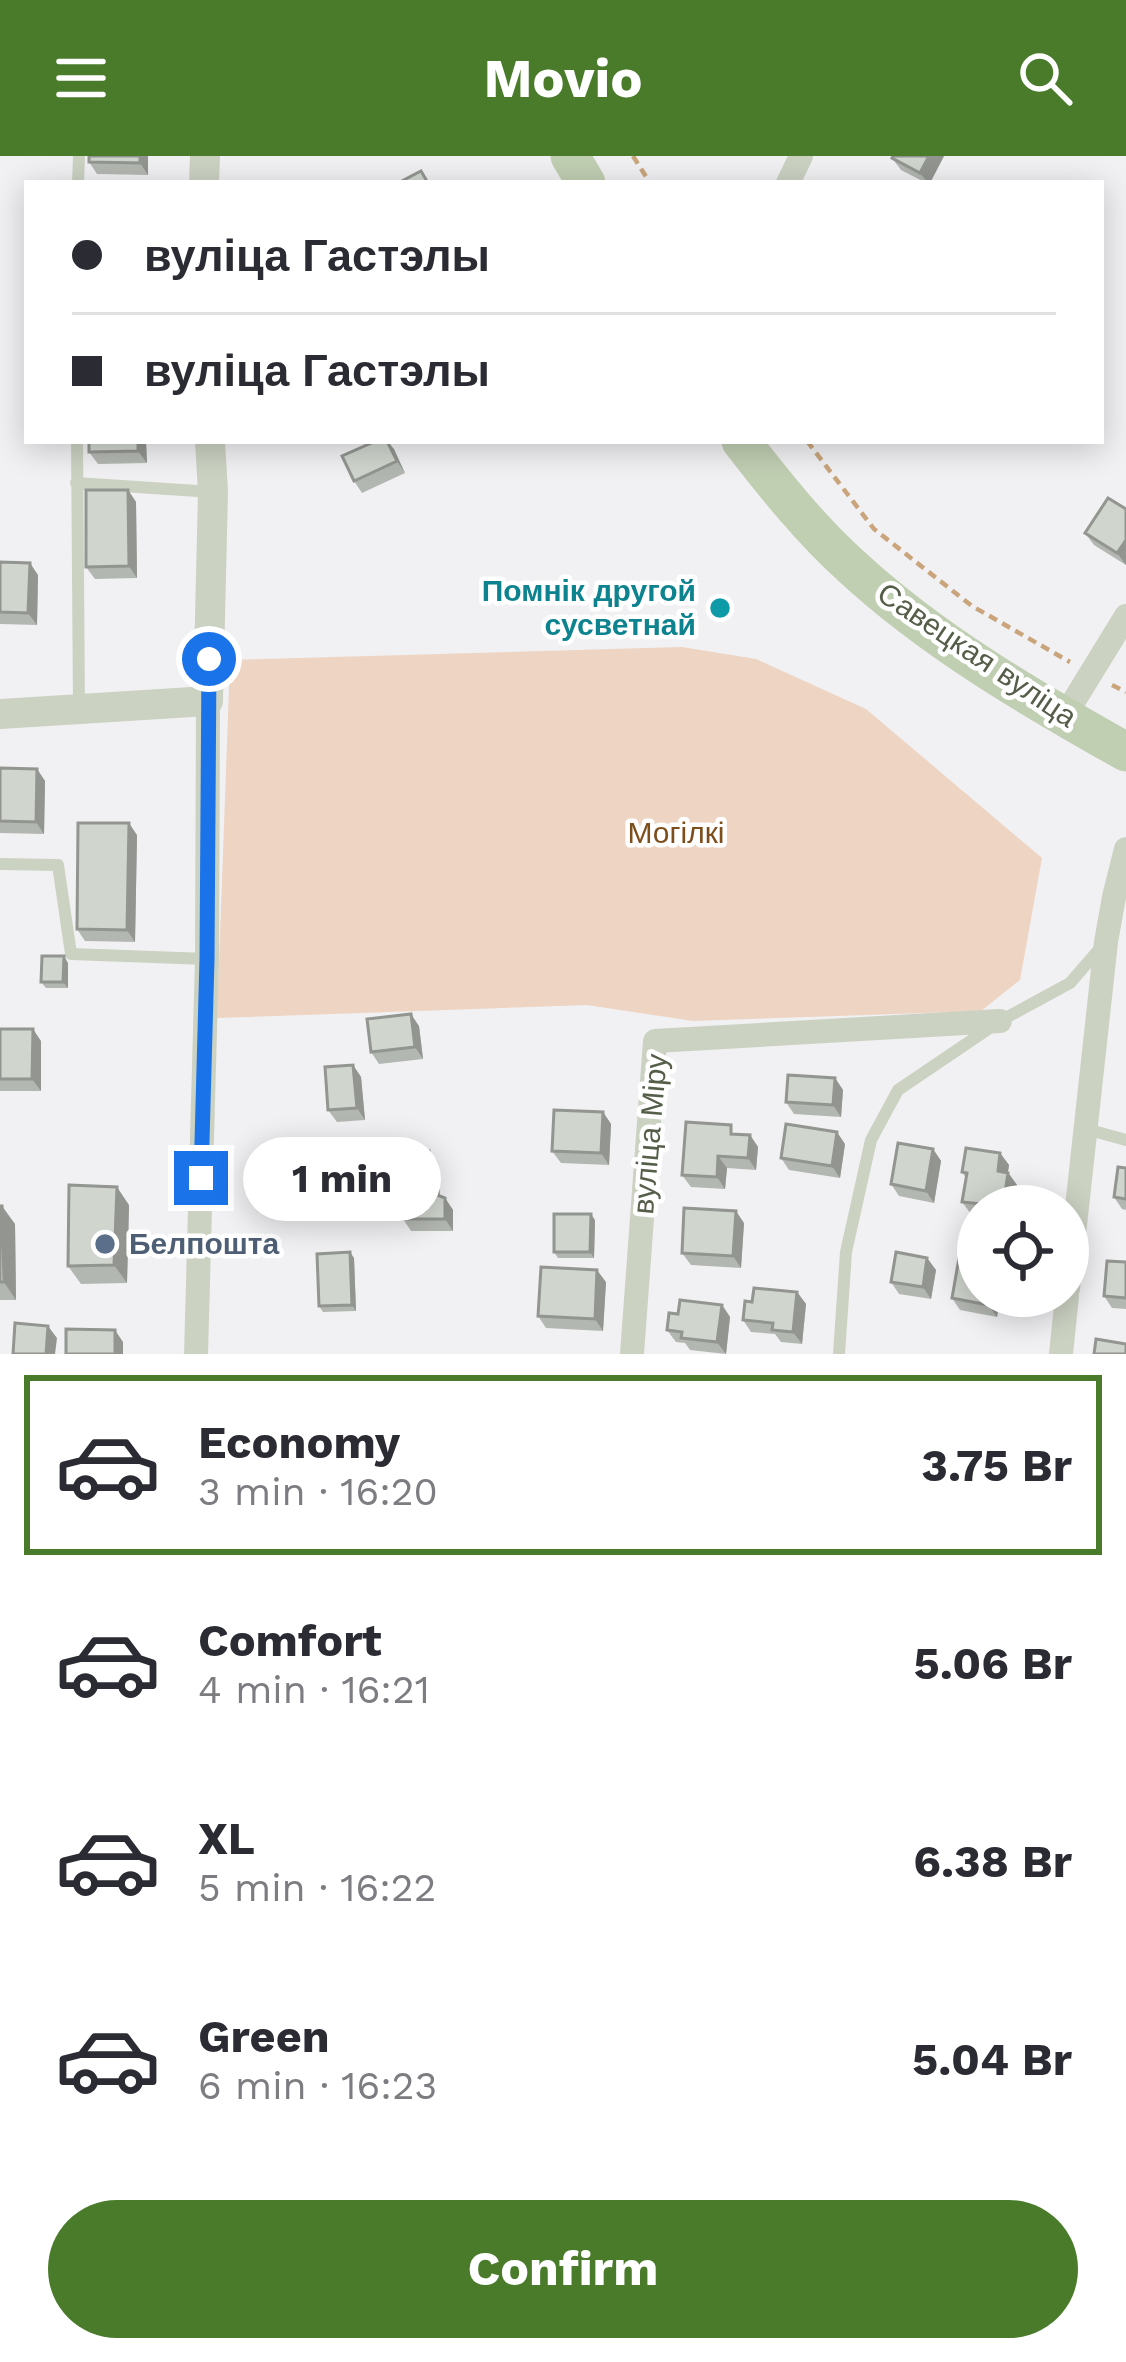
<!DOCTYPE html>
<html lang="en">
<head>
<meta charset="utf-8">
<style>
	:root { --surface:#fff; --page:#f7f7f7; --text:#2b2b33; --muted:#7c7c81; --line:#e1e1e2; --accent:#4a7b2b }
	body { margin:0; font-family:"Work Sans",sans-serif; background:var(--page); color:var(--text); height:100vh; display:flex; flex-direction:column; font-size:45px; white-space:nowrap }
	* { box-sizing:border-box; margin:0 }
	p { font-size:39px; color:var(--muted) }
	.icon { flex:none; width:66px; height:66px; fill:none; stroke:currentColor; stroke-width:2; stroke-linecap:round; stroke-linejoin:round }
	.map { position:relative; height:1198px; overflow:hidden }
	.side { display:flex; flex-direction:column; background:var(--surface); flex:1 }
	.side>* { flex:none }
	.top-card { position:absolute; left:24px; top:24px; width:1080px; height:264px; border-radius:0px; box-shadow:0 6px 30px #0003; display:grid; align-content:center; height:264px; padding:0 48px; background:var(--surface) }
	.fabs { position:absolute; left:957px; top:1029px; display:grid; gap:24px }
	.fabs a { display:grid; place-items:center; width:132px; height:132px; border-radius:50%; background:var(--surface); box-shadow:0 6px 30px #0003; font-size:60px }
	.end { position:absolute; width:54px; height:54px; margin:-27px; border:15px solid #1a73e8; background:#fff; box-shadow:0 0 0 6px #fff }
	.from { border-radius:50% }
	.bubble { position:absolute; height:84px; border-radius:42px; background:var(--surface); box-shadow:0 6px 30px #0003; font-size:39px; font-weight:700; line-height:84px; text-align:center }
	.top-card b { display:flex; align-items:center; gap:42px; height:114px; font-size:45px }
	.top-card b+b { border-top:3px solid var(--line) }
	.top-card i { width:30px; height:30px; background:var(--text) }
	ul { padding:21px 0 0; list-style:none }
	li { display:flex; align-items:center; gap:36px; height:180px; margin:0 24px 18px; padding:0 24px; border:6px solid transparent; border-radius:0px }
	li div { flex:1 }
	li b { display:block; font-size:45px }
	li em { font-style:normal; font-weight:700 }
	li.on { border-color:var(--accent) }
	li>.icon { width:108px; height:108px; stroke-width:1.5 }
	.action { display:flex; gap:24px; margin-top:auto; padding:24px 48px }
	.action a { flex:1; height:138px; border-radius:72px; background:var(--accent); color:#fff; font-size:48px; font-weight:700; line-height:138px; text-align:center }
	header { display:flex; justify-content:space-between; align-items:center; height:156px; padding:0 48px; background:var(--accent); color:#fff; font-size:54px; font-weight:700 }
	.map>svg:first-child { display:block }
</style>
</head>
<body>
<header><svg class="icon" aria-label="menu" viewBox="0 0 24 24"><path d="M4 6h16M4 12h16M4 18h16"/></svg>Movio<svg class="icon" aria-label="search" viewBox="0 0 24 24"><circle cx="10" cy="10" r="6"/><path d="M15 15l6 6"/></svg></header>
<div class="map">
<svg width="1126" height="1198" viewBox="0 0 1126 1198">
	<rect width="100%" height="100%" fill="#f1f1f3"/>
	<!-- green -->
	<path fill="#eed4c2" d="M682,491L756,503L866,553L1042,702L1020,824L981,855L693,865L587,849L217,862L230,504Z"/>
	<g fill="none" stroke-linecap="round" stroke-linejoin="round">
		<!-- path -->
		<path stroke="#caa57c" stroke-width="4.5" stroke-dasharray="9 6" stroke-linecap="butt" d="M633,0L650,27
			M807,285L874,373L972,450L1070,506
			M1112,529L1126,536"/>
		<!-- service -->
		<path stroke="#cbd2c2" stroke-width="12" d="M78,27L79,0
			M77,285L79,552
			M76,327L213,336
			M0,708L58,709L71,798L207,803
			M1086,973L1126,984
			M839,1198L846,1096L871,984L898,934L1000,865L1070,827L1103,789"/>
		<!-- minor -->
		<path stroke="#cbd2c2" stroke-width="24" d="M788,27L801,0
			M1064,561L1126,460
			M1068,1133L1106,786L1114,741L1126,693
			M196,1198L207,803L208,545
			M632,1198L655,885L1000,865
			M1061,1198L1067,1140"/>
		<!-- tertiary -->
		<path stroke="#cbd2c2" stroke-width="30" d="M204,27L205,0
			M0,558L208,545L213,336L210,285"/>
		<!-- primary -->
		<path stroke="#c0ceb2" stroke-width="39" d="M570,0L586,27
			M741,285C775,329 810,373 851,410C932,485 1030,542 1126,596"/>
	</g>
	<!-- wall -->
	<path fill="#b3b7b1" d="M89,0H148V19L97,18L89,6Z
		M893,0H944L930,27H926L901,14L892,2Z
		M146,285L147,307L98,308L89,296Z
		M376,285H388L405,317L362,337L354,325Z
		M128,334L136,346L137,422L95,423L86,411Z
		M1108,342L1126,409L1094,389L1085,377Z
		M0,406L38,419L37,469L0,468Z
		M0,612L37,613L45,625L44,678L0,677Z
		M137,679L135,786L85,785L77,773Z
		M68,807V832H46L41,826Z
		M419,870L423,903L379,908L371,896Z
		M0,873L41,885V935H0Z
		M353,909L361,921L365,964L337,966L328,954Z
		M835,922L843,934L841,961L794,958L786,946Z
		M603,956L611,968L609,1009L561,1007L552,995Z
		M738,978L750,979L758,991L756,1014L727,1012L725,1033L691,1031L682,1019Z
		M845,988L840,1022L789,1014L781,1002Z
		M933,993L941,1005L934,1047L899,1040L891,1028Z
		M429,995L438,1007L440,1040L445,1042L453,1054V1075H411L403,1063L411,1036Z
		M1000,997L1009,1009L1008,1016L1017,1029L1013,1050H978V1059L971,1058L962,1046L966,1022L962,1016Z
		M365,1002L374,1014L379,1045L338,1050L330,1038Z
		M1126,1012V1054L1122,1053L1114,1041Z
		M129,1049L127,1127L81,1128L68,1110Z
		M0,1050L15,1068L16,1144H0Z
		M595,1064L594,1102H558L554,1096Z
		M744,1067L741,1112L691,1109L682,1097Z
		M354,1102L356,1155L323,1156L319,1150Z
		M927,1102L936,1114L931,1143L899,1138L891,1126Z
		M1126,1106V1153L1112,1152L1104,1140Z
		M606,1126L603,1175L546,1172L538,1160Z
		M797,1136L806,1148L802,1188L781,1186L775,1178L751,1176L743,1164L752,1146Z
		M978,1140H1007L1005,1149L999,1148L997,1161L960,1154L952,1142Z
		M722,1149L730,1161L726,1198L690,1194L685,1187L676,1186L667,1174L678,1158Z"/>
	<!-- shaded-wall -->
	<path fill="#929590" d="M140,0H148V19L140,7Z
		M929,0H944L930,27H928L920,17Z
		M138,285H146L147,307L138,295Z
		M387,285L394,293L405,317L397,305Z
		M128,334L136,346L137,422L129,410Z
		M1126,385V409L1117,397Z
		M30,407L38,419L37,469L28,457Z
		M37,613L45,625L44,678L36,666Z
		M129,667L137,679L135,786L127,774Z
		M64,800L68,807V832L63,826Z
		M411,858L419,870L423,903L415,891Z
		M33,873L41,885V935L32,923Z
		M353,909L361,921L365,964L357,952Z
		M835,922L843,934L841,961L833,949Z
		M603,956L611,968L609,1009L601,997Z
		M837,976L845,988L840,1022L832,1010Z
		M750,979L758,991L756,1014L748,1002Z
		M933,993L941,1005L934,1047L926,1035Z
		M429,995L438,1007L440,1049L432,1037Z
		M1000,997L1009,1009L1006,1027L998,1015Z
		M718,1000L727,1012L725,1033L717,1021Z
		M365,1002L374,1014L379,1045L370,1033Z
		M1008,1017L1017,1029L1013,1050H1003Z
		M117,1031L129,1049L127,1127L114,1109Z
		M445,1042L453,1054V1075L445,1063Z
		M2,1050L15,1068L16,1144L4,1126Z
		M736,1055L744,1067L741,1112L733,1100Z
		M591,1058L595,1064L594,1102L590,1096Z
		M350,1096L354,1102L356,1155L352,1149Z
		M927,1102L936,1114L931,1143L923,1131Z
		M597,1114L606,1126L603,1175L595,1163Z
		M797,1136L806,1148L802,1188L793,1176Z
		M990,1140H993L999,1148L997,1161L988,1149Z
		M722,1149L730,1161L726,1198L717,1186Z
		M48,1170L57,1182L55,1198H46Z
		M115,1174L123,1186V1198H115Z"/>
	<!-- building -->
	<path fill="#d0d5ce" stroke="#929590" stroke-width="3" d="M89,0H140V7L89,6Z
		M893,0H929L920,17L892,2Z
		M421,15L428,27H398Z
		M89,285H138V295L89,296Z
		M376,285H387L397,305L354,325L342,300Z
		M86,334H128L129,410L86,411Z
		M1108,342L1126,353V384L1117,397L1085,377Z
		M0,406L30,407L28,457L0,456Z
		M0,612L37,613L36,666L0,665Z
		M78,667H129L127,774L77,773Z
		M42,800H64L63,826H41Z
		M411,858L415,891L371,896L367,863Z
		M0,873H33L32,923H0Z
		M353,909L357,952L328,954L325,911Z
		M788,919L835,922L833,949L786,946Z
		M554,954L603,956L601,997L552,995Z
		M686,966L731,969V978L750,979L748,1002L718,1000L717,1021L682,1019Z
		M786,968L837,976L832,1010L781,1002Z
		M898,987L933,993L926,1035L891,1028Z
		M966,992L1000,997L998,1015L1008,1017L1003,1050L962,1046L967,1017L962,1016Z
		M429,995L432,1037L445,1042V1063H403L395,1037L411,1036L408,997Z
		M365,1002L370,1033L330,1038L326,1008Z
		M1118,1011L1126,1012V1043L1114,1041Z
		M69,1029L117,1031L114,1109L68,1110Z
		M0,1050H2L4,1126H0Z
		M684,1052L736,1055L733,1100L682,1097Z
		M554,1058H591L590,1096H554Z
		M350,1096L352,1149L319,1150L317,1098Z
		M896,1096L927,1102L923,1131L891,1126Z
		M959,1102L978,1106V1140H990L988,1149L952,1142Z
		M1107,1105L1126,1106V1142L1104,1140Z
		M541,1111L597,1114L595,1163L538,1160Z
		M754,1132L797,1136L793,1176L772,1174L773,1167L743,1164L745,1145L752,1146Z
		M680,1144L722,1149L717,1186L681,1182L682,1176L667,1174L669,1157L678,1158Z
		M15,1167L48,1170L46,1198H13Z
		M66,1173L115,1174V1198H66Z
		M1096,1183L1126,1188V1198H1094Z"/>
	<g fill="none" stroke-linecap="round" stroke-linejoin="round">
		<!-- route -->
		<path stroke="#1a73e8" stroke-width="15" d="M201,1022L207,803L209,503"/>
	</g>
	<!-- markers -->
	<circle fill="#0f9aa8" stroke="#fff" stroke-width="4.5" cx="720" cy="452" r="12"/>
	<circle fill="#5c6f8a" stroke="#fff" stroke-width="4.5" cx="105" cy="1088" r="12"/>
	<g text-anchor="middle" stroke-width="9" stroke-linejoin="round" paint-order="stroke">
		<!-- culture labels -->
		<g font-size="30" font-weight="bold" fill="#0d838f" stroke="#fff" text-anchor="end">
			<text x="696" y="445">Помнік другой<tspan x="696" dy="34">сусветнай</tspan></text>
		</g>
		<!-- street labels -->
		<g font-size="30" fill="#545e49" stroke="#fff">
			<text transform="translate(977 499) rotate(34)" y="10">Савецкая вуліца</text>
			<text transform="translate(650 978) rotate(-85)" y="10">вуліца Міру</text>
		</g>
		<!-- park labels -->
		<g font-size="30" fill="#7d4e1c" stroke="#fff">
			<text x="676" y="687">Могілкі</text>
		</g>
		<!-- service labels -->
		<g font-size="30" font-weight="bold" fill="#4e5e75" stroke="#fff" text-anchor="start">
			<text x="129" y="1098">Белпошта</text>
		</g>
	</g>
</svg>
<div class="fabs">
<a><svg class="icon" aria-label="locate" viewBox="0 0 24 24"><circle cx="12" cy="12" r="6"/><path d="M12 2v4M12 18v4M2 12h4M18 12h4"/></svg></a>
</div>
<i class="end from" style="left:209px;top:503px"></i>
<i class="end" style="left:201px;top:1022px"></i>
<div class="bubble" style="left:243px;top:981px;width:198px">1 min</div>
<div class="top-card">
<b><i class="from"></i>вуліца Гастэлы</b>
<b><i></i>вуліца Гастэлы</b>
</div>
</div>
<section class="side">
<ul>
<li class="on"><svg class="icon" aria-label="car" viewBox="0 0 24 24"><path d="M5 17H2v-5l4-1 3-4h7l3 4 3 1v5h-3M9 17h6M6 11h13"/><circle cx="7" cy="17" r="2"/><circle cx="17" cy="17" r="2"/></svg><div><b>Economy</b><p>3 min · 16:20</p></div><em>3.75 Br</em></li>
<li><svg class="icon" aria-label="car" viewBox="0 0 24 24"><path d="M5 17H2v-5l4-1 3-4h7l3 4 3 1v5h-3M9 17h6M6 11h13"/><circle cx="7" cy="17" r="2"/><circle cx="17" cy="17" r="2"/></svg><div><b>Comfort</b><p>4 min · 16:21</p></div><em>5.06 Br</em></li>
<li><svg class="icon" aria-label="car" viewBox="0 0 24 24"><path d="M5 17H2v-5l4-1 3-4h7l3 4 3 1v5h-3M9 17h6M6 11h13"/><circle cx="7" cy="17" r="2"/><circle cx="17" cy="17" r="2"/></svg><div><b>XL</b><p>5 min · 16:22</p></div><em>6.38 Br</em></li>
<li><svg class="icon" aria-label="car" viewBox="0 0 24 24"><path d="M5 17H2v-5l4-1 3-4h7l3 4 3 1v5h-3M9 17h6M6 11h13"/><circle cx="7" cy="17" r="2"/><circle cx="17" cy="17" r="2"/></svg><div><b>Green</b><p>6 min · 16:23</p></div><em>5.04 Br</em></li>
</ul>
<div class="action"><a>Confirm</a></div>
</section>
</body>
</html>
